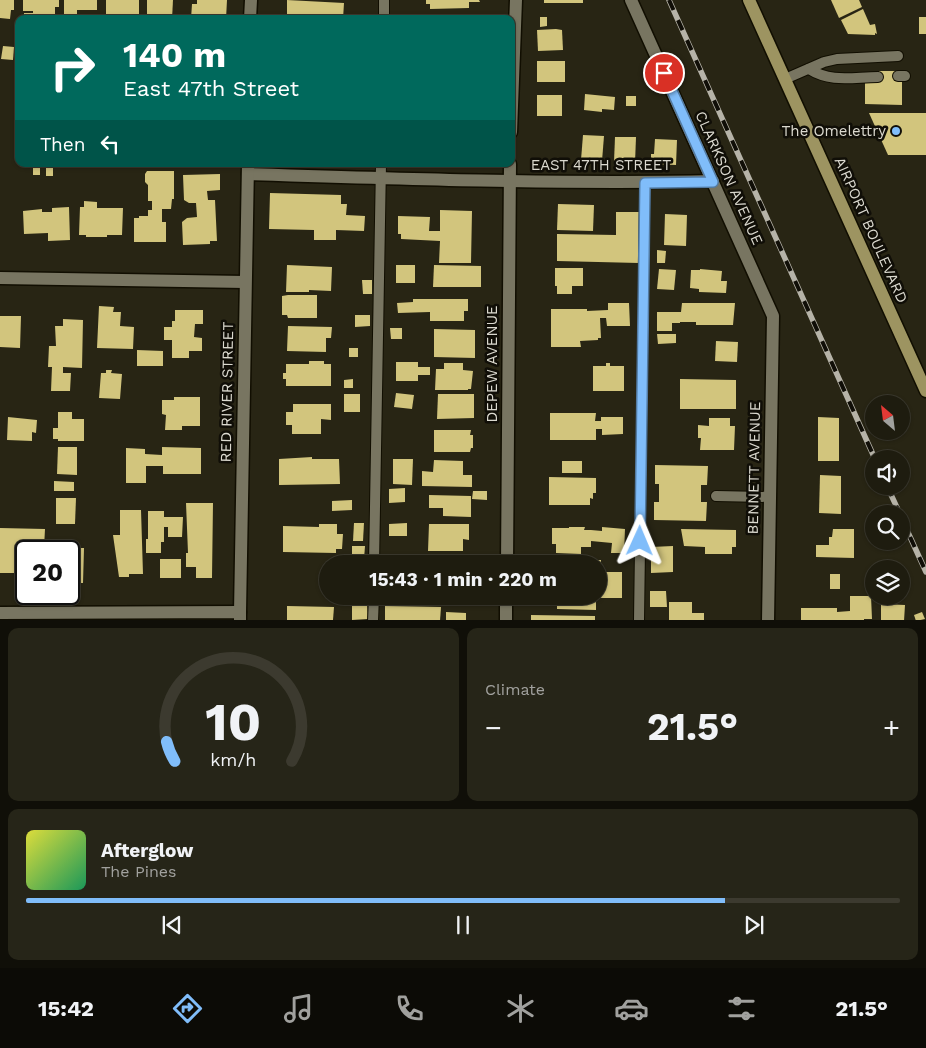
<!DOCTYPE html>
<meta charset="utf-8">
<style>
:root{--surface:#1e1c0f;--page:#262518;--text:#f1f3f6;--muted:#a1a19e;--line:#3c3a2f;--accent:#80bdfa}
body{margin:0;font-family:"Work Sans",sans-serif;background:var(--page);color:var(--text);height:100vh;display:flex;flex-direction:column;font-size:19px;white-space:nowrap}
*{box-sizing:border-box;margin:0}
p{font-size:16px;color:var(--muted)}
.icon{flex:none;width:28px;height:28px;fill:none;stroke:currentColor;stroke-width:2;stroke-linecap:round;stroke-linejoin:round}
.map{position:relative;height:620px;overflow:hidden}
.details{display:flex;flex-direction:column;gap:8px;padding:8px;background:#100f08;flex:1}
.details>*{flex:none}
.top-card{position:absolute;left:15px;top:15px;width:500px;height:152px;border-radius:10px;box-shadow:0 1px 4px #0004,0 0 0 1px var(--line);background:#00695c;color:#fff;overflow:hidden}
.needle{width:32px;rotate:332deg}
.tools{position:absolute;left:865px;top:395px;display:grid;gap:10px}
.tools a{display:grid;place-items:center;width:45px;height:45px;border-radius:50%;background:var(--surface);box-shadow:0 1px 4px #0004,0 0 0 1px var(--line);font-size:25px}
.speed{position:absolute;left:15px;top:540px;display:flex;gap:10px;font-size:25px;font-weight:700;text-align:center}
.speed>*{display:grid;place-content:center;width:65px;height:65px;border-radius:50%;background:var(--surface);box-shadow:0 1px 4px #0004,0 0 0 1px var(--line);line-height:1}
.speed .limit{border:2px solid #111;border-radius:8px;background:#fff;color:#111}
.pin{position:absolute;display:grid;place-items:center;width:42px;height:42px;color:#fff;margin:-21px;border:2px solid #fff;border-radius:50%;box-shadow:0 1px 5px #0007}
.me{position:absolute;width:55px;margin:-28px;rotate:1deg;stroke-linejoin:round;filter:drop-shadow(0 0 4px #0008)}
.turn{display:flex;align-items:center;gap:18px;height:105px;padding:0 25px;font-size:22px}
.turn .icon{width:65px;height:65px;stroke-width:2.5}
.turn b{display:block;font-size:35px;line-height:42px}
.then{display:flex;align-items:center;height:48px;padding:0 25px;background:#0003;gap:10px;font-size:19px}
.big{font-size:38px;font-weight:700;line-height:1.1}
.details .widget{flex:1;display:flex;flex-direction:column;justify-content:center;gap:8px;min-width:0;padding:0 18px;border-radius:10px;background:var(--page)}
.details .dial{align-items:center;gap:0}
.dial svg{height:130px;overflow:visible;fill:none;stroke:var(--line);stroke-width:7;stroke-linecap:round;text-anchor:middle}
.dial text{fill:var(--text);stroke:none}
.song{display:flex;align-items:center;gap:15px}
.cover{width:60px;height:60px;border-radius:8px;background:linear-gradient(135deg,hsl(60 70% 55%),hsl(150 70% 35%))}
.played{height:5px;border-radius:2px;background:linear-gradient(90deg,var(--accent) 80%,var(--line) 80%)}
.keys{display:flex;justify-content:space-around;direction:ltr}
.heat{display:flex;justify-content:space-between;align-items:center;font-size:28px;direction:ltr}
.details .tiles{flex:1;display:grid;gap:8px;grid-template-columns:1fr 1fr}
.widget:last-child{grid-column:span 2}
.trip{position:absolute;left:319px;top:555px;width:288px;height:50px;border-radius:25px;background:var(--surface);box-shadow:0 1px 4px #0004,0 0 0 1px var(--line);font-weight:700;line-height:50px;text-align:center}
.dock{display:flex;height:80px;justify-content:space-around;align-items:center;background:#0c0b06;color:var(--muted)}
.dock .icon{width:35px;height:35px}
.dock .selected{color:var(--accent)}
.dock b{font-size:22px;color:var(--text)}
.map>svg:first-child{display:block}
</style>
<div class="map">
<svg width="926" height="621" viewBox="0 0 926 621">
<rect width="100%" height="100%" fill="#282514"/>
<g fill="#d2c57d">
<path d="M0,0H14V10H11L10,19L0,18Z"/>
<path d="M23,0H59V7H55V16H59V19H24V13H33V11H23Z"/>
<path d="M64,0H97V10H77V15L64,14Z"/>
<path d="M106,0H139V14H141V19L106,17Z"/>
<path d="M147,0H173L172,19H147Z"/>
<path d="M197,0H227L226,19H191L192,4H197Z"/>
<path d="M287,0L344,3L343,19H287Z"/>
<path d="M426,0H479L480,2H469V8L430,9V4H426Z"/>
<rect x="544" y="0" width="39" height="3"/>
<path d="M831,0H859L862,7L839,18Z"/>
<path d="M863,9L870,25L875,24L877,34L875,33V35L848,34L841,20Z"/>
<path d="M540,17H547V26L540,27Z"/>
<rect x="919" y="17" width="7" height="17"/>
<path d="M556,29L562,30L563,50L538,51L537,30Z"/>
<path d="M3,46L14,47L13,60L1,59Z"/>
<rect x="537" y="61" width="28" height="21"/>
<path d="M879,71H898V82H902V105L865,104V82H879Z"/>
<path d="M585,94L615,97L614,110L602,109V112L584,110Z"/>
<rect x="537" y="95" width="25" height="21"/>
<rect x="626" y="96" width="10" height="10"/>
<path d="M869,113H926V155H888Z"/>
<path d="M583,135L604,136L602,161L581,160Z"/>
<path d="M615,137H636L635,163L614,162Z"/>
<path d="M655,139L677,140L676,165L654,164V160H651V154H654Z"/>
<rect x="33" y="165" width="7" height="10"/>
<rect x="46" y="165" width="7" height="11"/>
<path d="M147,171H174V199H172L171,209H162V222H166V242H134V218H139V216H148V210H152V201H148V185L145,182V174Z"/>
<path d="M220,174V190L207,191L208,200H215L217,241H210V244L183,245L182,222L187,218L197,217L196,203H189L184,200L183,175Z"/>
<path d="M270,193L341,195V204H347L346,215L365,216L364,231L336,230V240H314V230L269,229Z"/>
<path d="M84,201L97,202V208H123L122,235H107V237H86V235H79L80,207H84Z"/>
<path d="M558,204L594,205L593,231L557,230Z"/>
<path d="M69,207L70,240L48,241V233L24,234L23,211L42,209V212H52V208Z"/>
<path d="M440,210L472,211L471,263H439L440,241L401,239V234H398V216L430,217L429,231H440Z"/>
<path d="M616,212H640L639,263L557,261V234L616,235Z"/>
<path d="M665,214L687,215L686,246L664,245Z"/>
<path d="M657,250L666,251L665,263H657Z"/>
<path d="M287,265L332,267L331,291L309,290V292H286Z"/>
<rect x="396" y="265" width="19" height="18"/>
<path d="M434,265L481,266V287H433Z"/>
<path d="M555,268H583V286H572V294H557V286H555Z"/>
<path d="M659,269L676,270L674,290L657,289Z"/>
<path d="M700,269L722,271L721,281H727L726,293L699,292V289L690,288L691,270H700Z"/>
<path d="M362,280H372V294H363Z"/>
<path d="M288,295H317V318H288L287,315H282V296Z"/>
<path d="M413,299H468V311H464V321H430V312L398,313L397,303L413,302Z"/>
<path d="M608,303H629L630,326H607L606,318H600L601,338H598V340L580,341L581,347H551V309H587V311L608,310Z"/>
<path d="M682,303H735L733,325H696V322H680V323H672V331H657V312H681Z"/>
<path d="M99,306L114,307L113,312H121L120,326L134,327L133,349L97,348Z"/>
<path d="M175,310H203V324H195L194,337L202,338V351H189V358H172V340H164V327H172V321H175Z"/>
<path d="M355,315H370V326L355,327Z"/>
<path d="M0,316H21L20,348L0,347Z"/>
<path d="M63,319L83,320L82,368L63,367V373H71L70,391H51L52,367H48L49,346H56L55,326H63Z"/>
<path d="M288,326L332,327L331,338H326V352L287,351Z"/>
<path d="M390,328H402V339H391Z"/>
<path d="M434,329L475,330V358L434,357Z"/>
<path d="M657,334H676V343L658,344Z"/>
<path d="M716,341L738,342L737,362L715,361Z"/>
<rect x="349" y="348" width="9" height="9"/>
<path d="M137,350L163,351V366H137Z"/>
<path d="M309,361H324V364H331V386H286V379H283V373H286V364H309Z"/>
<path d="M396,362H418V367H430V375H418V381H396Z"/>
<path d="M444,363H463V370L473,371L471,389H468V390H435L436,369H444Z"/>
<path d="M606,363H610V366H624V391H593V366H606Z"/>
<path d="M106,370H112L111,373L122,374L120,399L99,398L101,373H106Z"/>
<path d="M353,379V388H344V380Z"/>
<path d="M680,379L736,380V409H680Z"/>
<path d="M396,393L414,395L412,409L394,407Z"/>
<rect x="344" y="394" width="16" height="18"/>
<path d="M438,394H474V418L437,419Z"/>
<path d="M174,397H200V426H182V430H165L166,415L162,414V400H174Z"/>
<path d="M293,404H331V420L321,419V434H292V425H286V412H293Z"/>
<path d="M58,412H72V419H84V441H58V439H53V428H58Z"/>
<path d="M550,413H596L595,421H601V417H623V434L602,435V429H596V440H550Z"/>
<path d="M8,417L37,420L36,433L32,432V441L7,440Z"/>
<path d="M818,417L839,418V461H818Z"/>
<path d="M709,418H730V426H735L734,450H700L701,438H698V425L709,426Z"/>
<path d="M434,430H471L470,435H473V448H471L470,452H434Z"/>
<path d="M58,447H77V475L57,474Z"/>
<path d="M162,447L201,448V474H163V466H146V483H126V448L145,449V454L162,455Z"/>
<path d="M312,457V459H339L340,484L279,485V459Z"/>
<path d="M393,459H413L412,485L393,484Z"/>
<path d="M434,460L463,461V475H472V487L422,486V471L433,472Z"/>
<rect x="562" y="461" width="20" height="12"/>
<path d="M655,465L708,466L707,485H701V502H707L706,521L654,520V502H659V484H655Z"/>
<path d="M820,475L841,476V514L819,513Z"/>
<path d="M549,477L596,478V493H593V499L590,498V505H549Z"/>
<path d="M54,481L74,482V491H54Z"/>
<path d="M405,488V502L389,503V489Z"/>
<path d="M473,491H487V500L472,499Z"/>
<path d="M429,495L471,496V517L443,516V508H429Z"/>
<path d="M56,498H76L75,524H56Z"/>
<path d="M352,500V510L332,511V501Z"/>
<path d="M186,503H213L212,578H196V567H186V553H188Z"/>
<path d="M120,510H141L143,574H129V577H119L113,535H120Z"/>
<path d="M148,511H164V517H183L182,537H168V527H164V542H161V553H146V539H148Z"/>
<path d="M354,523H364L363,541H353Z"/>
<path d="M407,523V536H389V524Z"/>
<path d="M319,524H337V534H343L342,549H336V553L283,552V526L319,527Z"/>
<path d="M429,524H469V540L463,539V551H428Z"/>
<path d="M569,527H585L584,530H591L602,531V527L625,529L624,553H611L612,543L591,541V547H581V554L556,553V544H552V528H569Z"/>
<path d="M0,528L45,529L44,548H47V551H26V567L17,566V573H0Z"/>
<path d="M681,529L736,530V547H732V554H705V547L684,546Z"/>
<path d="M833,529H854V558L816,557V545H829V537H832Z"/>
<path d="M352,546H365L364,559L352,558Z"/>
<path d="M673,546V572L651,573V547Z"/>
<path d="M55,548H84L83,583H69V551H55Z"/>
<rect x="160" y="559" width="21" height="19"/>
<rect x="399" y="560" width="41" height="4"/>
<path d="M566,560H601V572H622V598H598V564H566Z"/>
<rect x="830" y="574" width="10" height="15"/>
<path d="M650,591H666L667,607H650Z"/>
<path d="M547,596H596V610L557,609V603H547Z"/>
<path d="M850,596H871L872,619H864V621H801V608H837V612L850,611Z"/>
<path d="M367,601L368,619L352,620V602Z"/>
<path d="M669,602H692V613H704V621H669Z"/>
<path d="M881,604L905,605L904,621H881Z"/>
<path d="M287,606L334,607L333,620L287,621Z"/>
<path d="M385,606L441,607L440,621H385Z"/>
<path d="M446,612L466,613V621H446Z"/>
<path d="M922,612L925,619L916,621L914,615Z"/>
<path d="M531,615L595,616V621H531Z"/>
</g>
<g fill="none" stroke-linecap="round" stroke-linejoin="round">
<defs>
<g id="lane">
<path d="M384,19V0"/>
<path d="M809,69C831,83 853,77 878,77"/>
<path d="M898,76H905"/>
<path d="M785,79L824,62L837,59L898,56"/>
<path d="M716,496L770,497"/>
<path d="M374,564L381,164"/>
<path d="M373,621L374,596"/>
<path d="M639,621L645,183"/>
</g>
<g id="street">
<path d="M631,0L773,316L768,621"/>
<path d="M511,132L516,0"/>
<path d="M248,174C403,179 558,184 713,181"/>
<path d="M0,278L245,282"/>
<path d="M507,564L510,164"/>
<path d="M0,613L240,612V621"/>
<path d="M506,621V596"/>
</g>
<g id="secondary">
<path d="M250,19L251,0"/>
<path d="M240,612L248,164"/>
</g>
<path id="primary" d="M749,0L926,391"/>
</defs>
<use href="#lane" stroke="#110e01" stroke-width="12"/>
<use href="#street" stroke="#110e01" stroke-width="15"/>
<use href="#secondary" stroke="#110e01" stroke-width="15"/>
<use href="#primary" stroke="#110e01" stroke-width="15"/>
<use href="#lane" stroke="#787561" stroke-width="10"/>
<use href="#street" stroke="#787561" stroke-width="12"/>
<use href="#secondary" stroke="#787561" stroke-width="12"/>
<use href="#primary" stroke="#9d9461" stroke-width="12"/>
<defs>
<g id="rail">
<path d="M669,0L875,459"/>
<path d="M887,486L900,514"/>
<path d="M901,517L926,572"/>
</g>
</defs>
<use href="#rail" stroke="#b6b3a8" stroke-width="5.5"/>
<use href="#rail" stroke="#100e07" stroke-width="4" stroke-dasharray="11" stroke-linecap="butt"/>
</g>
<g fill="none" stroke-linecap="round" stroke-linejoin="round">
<defs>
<path id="route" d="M640,541L645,183L713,182L664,73"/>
</defs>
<use href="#route" stroke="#537ba2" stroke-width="12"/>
<use href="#route" stroke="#80bdfa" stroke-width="9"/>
</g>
<circle fill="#80bdfa" stroke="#100e07" stroke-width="2" cx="896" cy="131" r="5"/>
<g text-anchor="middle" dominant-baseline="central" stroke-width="5" stroke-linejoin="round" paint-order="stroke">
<g font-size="15" fill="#dbd9cf" stroke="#100e07" text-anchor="end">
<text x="886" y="131">The Omelettry</text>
</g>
<g font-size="15" fill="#dbd9cf" stroke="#100e07">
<text x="601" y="165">EAST 47TH STREET</text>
<text transform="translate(729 178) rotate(66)">CLARKSON AVENUE</text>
<text transform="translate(871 230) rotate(66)">AIRPORT BOULEVARD</text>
<text transform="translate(492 364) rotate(-90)">DEPEW AVENUE</text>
<text transform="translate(227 392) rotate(-89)">RED RIVER STREET</text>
<text transform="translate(754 468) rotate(-89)">BENNETT AVENUE</text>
</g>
</g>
</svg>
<div class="tools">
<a><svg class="needle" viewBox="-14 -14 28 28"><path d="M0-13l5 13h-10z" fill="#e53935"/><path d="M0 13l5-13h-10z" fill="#a1a19e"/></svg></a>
<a><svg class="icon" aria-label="sound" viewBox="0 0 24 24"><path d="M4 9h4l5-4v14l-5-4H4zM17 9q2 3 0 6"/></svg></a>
<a><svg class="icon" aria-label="search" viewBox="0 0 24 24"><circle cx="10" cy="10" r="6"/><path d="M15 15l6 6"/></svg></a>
<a><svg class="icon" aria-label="layers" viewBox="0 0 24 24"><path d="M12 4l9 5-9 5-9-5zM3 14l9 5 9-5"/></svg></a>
</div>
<div class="speed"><div class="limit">20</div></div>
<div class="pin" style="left:664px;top:73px;background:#d93025"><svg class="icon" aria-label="arrive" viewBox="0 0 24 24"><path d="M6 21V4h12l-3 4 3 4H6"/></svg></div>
<svg class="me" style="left:640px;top:541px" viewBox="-20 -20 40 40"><path d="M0-17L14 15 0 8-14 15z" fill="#80bdfa" stroke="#fff" stroke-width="4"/></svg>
<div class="trip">15:43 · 1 min · 220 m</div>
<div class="top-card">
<div class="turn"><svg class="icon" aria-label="right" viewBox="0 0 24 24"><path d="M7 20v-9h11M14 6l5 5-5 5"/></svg><div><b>140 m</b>East 47th Street</div></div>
<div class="then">Then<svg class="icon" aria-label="left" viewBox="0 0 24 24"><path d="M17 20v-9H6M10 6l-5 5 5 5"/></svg></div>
</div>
</div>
<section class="details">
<div class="tiles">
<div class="widget dial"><svg viewBox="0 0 100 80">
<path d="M14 69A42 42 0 1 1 86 69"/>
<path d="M14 69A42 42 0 0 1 9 57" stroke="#80bdfa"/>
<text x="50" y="56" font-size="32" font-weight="700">10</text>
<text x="50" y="72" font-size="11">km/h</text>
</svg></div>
<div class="widget"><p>Climate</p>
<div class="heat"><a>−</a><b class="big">21.5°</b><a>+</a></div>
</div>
<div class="widget">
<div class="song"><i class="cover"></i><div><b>Afterglow</b><p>The Pines</p></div></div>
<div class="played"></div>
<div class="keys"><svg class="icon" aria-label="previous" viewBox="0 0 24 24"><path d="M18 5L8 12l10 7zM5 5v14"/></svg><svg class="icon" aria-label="pause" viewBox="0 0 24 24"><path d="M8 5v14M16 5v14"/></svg><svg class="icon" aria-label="next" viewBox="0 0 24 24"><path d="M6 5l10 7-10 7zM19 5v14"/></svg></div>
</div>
</div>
</section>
<nav class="dock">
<b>15:42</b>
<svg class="icon selected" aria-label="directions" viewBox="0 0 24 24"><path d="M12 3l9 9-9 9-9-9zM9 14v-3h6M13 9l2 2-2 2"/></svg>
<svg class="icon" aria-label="music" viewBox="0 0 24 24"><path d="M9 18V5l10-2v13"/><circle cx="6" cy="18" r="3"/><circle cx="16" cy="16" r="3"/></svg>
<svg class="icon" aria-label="phone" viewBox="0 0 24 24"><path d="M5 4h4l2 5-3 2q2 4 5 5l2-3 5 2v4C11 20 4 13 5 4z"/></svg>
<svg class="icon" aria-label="climate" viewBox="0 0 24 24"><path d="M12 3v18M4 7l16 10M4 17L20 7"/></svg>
<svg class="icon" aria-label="car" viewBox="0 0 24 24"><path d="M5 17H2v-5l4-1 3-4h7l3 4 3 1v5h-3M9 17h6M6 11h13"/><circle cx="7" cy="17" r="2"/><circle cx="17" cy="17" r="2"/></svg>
<svg class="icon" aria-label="filters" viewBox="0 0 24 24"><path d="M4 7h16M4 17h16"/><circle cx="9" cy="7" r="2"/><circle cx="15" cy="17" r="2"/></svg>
<b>21.5°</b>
</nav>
